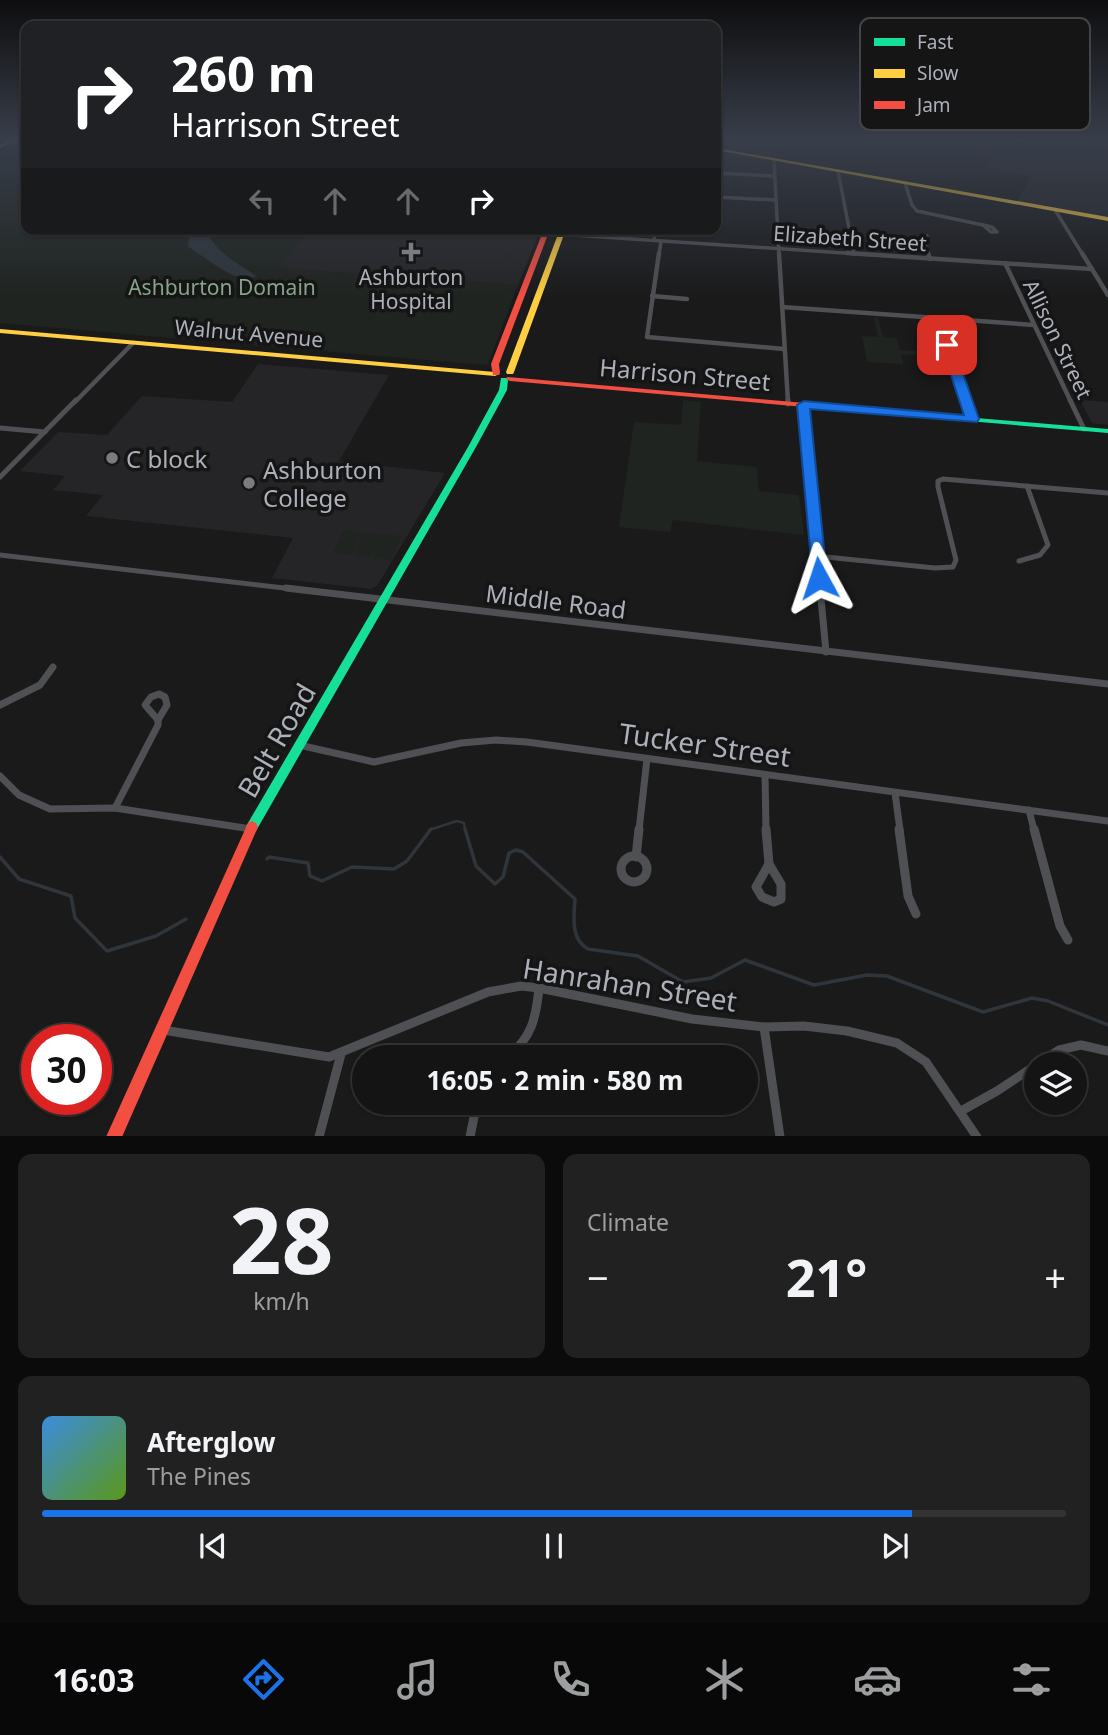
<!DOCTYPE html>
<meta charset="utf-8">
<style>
:root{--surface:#141414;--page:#212122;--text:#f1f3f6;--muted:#9d9ea0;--line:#333334;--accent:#1a73e8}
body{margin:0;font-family:"Noto Sans",sans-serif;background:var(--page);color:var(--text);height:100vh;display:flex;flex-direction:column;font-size:26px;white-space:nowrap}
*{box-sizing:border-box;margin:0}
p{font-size:23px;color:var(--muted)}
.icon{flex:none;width:38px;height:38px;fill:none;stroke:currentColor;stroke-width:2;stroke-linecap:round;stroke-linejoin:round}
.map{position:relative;height:1136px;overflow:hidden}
.side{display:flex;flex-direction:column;gap:18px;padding:18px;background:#0b0b0b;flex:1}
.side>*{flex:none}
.banner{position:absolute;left:21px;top:21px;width:700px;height:214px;border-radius:14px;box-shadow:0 2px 5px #0004,0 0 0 2px var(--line);background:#202124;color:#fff;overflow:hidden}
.controls{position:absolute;left:1024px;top:1052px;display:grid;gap:14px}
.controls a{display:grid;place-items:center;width:63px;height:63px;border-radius:50%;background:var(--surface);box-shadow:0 2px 5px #0004,0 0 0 2px var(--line);font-size:35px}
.speed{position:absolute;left:21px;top:1024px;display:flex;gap:14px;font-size:35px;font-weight:700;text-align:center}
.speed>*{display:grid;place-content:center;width:91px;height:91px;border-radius:50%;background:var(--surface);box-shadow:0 2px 5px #0004,0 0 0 2px var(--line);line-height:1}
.speed .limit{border:10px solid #d22;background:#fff;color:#111}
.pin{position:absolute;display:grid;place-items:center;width:60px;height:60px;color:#fff;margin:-30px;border-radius:14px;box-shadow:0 4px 10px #0006}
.me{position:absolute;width:77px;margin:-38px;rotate:355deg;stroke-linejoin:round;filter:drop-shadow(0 0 5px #0008)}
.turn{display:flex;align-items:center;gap:24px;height:147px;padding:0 35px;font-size:32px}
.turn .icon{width:91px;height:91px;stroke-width:2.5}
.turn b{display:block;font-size:49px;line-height:60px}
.lanes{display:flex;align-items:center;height:66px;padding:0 35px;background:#0003;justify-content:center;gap:35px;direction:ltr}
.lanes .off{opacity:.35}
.big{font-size:52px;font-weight:700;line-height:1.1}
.side .card{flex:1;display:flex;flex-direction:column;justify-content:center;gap:10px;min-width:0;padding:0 24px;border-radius:14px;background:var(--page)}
.side .dial{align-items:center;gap:0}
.dial b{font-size:91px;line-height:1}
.song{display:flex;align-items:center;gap:21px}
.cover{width:84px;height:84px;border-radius:10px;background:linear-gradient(135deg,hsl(210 70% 55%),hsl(90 70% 35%))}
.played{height:7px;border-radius:4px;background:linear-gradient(90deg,var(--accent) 85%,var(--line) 85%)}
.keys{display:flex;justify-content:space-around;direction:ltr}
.heat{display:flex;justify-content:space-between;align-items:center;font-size:38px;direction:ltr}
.side .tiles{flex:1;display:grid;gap:18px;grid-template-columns:1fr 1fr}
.card:last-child{grid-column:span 2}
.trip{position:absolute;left:352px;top:1045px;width:406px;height:70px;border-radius:35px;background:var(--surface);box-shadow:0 2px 5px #0004,0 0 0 2px var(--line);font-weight:700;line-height:70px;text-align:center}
.tabs{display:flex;height:112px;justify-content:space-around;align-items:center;background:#080808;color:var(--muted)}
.tabs .icon{width:49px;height:49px}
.tabs .selected{color:var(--accent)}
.tabs b{font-size:32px;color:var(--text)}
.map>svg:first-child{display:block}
</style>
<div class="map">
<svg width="1108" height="1137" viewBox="0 0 1108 1137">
<rect width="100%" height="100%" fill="#1a1a1b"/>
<g fill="#252527">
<path d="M998,139H1108V217L1018,201L1030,176L987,168Z"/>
<path d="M311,229H436L538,236L518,285L276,268Z"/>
<path d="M258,364L389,375L339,461L445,473L377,586L371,589L272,578L293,538L86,516L103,495L53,490L65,476L20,471L58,432L107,435L142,396L232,402Z"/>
<path d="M1080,400L1108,402V425L1092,423Z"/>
</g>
<g fill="#1f2420">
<path d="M17,141H26V229H311L277,268L518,285L488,364L484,365L0,323V150Z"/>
<path d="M874,317H878L883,337L896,338L900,350L941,353L942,357L901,354L903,364L867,362L862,336L878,337Z"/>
<path d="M683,400L701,402L697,461L757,467L759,491L799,495L804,535L673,520L670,532L619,527L634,422L681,425Z"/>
<path d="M344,530L362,532L351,555L333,553Z"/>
<path d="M364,532L382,534L371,557L353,555Z"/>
<path d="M383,534L401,536L391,560L373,558Z"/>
</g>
<path fill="#2f353b" d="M199,229H211L209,236C221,256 238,263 256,276C238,286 210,260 194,251L188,246L189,235Z"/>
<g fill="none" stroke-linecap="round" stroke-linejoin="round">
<path stroke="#2f353b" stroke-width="2.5" d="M429,830L457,821L464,823L465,830"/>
<g stroke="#2f353b" stroke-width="3.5">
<path d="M465,829L476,866L495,884L503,877L509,853L516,850L523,852L575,899C574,916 570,939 588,949L638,956L683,982L711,978L745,960L814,985L867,975L887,976L983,1012L1032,998L1048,1001L1108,1025"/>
<path d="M0,857L19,879L71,896L75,918L107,951L156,936L186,919"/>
<path d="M267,859L269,857L308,863L310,876L322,881L352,867L394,869L407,861L431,829"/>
</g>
<g stroke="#4f5053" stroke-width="3.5">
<path d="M15,139H26"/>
<path d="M774,159L779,255"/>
<path d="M838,171L854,254"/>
<path d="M716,173L773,176"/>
<path d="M905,183L912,205L917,211L983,225"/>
<path d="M716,197L775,200"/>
<path d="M1055,210L1083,255"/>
<path d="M983,225L992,227L997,232H991Z"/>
<path d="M481,229L874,255"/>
<path d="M927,236L923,238L929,255"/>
<path d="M654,240L656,229"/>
<path d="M659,255L661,241"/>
</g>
<g stroke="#4f5053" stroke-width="4.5">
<path d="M659,253L647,337L784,349"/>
<path d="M779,253L788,402"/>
<path d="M847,253L1092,269"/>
<path d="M928,253L930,259"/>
<path d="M1082,253L1108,295"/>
<path d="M1005,263L1071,402"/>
<path d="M652,296L687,299"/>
<path d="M782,307L1034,325"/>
<path d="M938,318L966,402"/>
<path d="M75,402L133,343"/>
</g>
<g stroke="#4f5053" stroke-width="5">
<path d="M788,400V404"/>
<path d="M966,400L972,419"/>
<path d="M1070,400L1084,429"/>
<path d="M804,405L820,590"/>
<path d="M0,428L45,432"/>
<path d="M0,477L76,400"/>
<path d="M0,555L301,590"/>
<path d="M816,556L935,568L953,567L956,560L938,487V481L943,479L1108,493"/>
<path d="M1019,561L1040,555L1048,545L1027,486"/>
</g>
<g stroke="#4f5053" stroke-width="7">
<path d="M286,588L1108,684"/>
<path d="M820,588L826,652"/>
<path d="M159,694L165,697L167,705L158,720L145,705L151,697Z"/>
<path d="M0,705L40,685L53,667"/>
<path d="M299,745L374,762L461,743L496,740L527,742L1108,821"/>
<path d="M765,775L766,830"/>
<path d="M0,776L19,795L50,809L115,808L251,829"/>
<path d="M895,793L900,830"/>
<path d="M115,808L158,725V720"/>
<path d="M1029,810L1034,830"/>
<path d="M639,830L647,759"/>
</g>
<g stroke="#4f5053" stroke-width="9">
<path d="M248,829H251"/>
<path d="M766,829L769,864"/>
<path d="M899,829L908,896L916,914"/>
<path d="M1034,829L1060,926L1068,940"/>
<circle cx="634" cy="869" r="13"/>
<path d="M636,857L639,829"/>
<path d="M769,864L781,884V899L774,902L762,897L756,887Z"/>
<path d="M764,1027L780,1137"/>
<path d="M163,1030L329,1057L488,992L521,986L539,988L692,1019L764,1027L804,1026L847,1031L897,1043L926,1062L977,1137"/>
<path d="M507,1057C532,1038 536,1018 539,988"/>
<path d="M961,1111L997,1091L1059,1050L1081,1045L1108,1051"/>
<path d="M319,1137L341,1054"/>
<path d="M470,1137L477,1102"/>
</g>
<g fill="#16e098" fill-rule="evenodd">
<path d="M501,378H507L508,380L507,390L476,447L256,831L252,833L248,831L246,827L248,823L468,447L499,390Z"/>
<path d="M882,410L1108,429V433L885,414H882Z"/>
</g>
<g fill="#ffcf43" fill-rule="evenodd">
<path d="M12,139H17L0,148V145Z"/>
<path d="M716,148L1108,217V221L716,150Z"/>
<path d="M560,229H566L514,372L513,374H507L506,372Z"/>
<path d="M0,329L495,372L499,374L495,376L0,333Z"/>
</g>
<g fill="#f24e42" fill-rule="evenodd">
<path d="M544,229H550L499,364L500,373L499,375H493L491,364Z"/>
<path d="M507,377L885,410L889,412L885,414L510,381L506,379Z"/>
<path d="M252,821L256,823L258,827L122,1137H106L248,823Z"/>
</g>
</g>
<linearGradient id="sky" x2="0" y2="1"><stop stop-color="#0e0e0f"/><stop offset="0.47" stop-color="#383e4a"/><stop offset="1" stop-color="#383e4a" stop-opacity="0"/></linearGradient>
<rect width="1108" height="298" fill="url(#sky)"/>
<path fill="#1a73e8" stroke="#114b97" stroke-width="2" d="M947,341L953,345L979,419L977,422L810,409L827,578L819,584L813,582L797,405L804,401L964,415L941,345Z"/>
<g fill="#7a7c82" stroke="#151516" stroke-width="2.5">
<path d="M407.5 241.5h7v7h7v7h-7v7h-7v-7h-7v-7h7z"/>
<circle cx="112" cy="458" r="7"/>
<circle cx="249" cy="483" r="7"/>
</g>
<g text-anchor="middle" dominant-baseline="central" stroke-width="7" stroke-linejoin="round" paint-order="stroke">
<g font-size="21" fill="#adb0ba" stroke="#151516">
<text transform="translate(850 238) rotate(4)">Elizabeth Street</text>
<text transform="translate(249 333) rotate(5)">Walnut Avenue</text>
<text transform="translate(1058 339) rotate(64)">Allison Street</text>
</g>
<g font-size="21" fill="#adb0ba" stroke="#151516">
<text x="411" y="277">Ashburton<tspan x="411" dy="24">Hospital</tspan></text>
</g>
<g font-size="21" fill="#87a38a" stroke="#151516">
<text x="222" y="287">Ashburton Domain</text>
</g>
<g font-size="24" fill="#adb0ba" stroke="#151516">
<text transform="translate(685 374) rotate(5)">Harrison Street</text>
<text transform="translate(556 601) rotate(7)">Middle Road</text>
</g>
<g font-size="24" fill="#adb0ba" stroke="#151516" text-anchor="start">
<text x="126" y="458">C block</text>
<text x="263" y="469">Ashburton<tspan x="263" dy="28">College</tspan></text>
</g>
<g font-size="28" fill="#adb0ba" stroke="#151516">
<text transform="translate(276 740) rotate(-60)">Belt Road</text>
<text transform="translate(705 744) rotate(8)">Tucker Street</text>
<text transform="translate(630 984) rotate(9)">Hanrahan Street</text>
</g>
</g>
<rect x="860" y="18" width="230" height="112" rx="10" fill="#151516" stroke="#434447" stroke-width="2"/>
<rect x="874" y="38" width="31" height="8" fill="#16e098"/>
<rect x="874" y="69" width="31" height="9" fill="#ffcf43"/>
<rect x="874" y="101" width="31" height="8" fill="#f24e42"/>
<g font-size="19" fill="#adb0ba">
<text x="917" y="49">Fast</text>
<text x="917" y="80">Slow</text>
<text x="917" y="112">Jam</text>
</g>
</svg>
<div class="controls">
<a><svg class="icon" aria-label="layers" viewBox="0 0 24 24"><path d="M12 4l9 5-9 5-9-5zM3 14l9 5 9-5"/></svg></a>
</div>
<div class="speed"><div class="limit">30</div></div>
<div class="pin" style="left:947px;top:345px;background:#d93025"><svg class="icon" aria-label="arrive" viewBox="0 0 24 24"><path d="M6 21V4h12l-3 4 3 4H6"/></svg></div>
<svg class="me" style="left:819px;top:578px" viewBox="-20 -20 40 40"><path d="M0-17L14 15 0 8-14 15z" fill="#1a73e8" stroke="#fff" stroke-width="4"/></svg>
<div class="trip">16:05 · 2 min · 580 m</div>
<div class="banner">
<div class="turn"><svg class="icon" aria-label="right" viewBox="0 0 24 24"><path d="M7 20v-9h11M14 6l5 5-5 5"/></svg><div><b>260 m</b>Harrison Street</div></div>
<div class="lanes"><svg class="icon off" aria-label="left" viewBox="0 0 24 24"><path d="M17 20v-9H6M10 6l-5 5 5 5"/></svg><svg class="icon off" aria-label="ahead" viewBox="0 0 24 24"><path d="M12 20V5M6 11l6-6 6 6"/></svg><svg class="icon off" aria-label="ahead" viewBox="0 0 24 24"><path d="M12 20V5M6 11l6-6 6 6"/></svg><svg class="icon" aria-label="right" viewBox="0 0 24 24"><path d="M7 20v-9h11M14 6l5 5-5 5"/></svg></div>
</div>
</div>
<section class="side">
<div class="tiles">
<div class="card dial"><b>28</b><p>km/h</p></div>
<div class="card"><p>Climate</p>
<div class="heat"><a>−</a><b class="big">21°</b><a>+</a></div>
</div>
<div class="card">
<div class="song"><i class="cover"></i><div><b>Afterglow</b><p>The Pines</p></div></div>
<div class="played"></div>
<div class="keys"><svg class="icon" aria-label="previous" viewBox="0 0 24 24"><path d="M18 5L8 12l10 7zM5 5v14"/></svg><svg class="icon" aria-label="pause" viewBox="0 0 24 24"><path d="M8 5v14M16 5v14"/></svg><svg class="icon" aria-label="next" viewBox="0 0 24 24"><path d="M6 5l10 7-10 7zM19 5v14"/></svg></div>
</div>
</div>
</section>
<nav class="tabs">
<b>16:03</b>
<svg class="icon selected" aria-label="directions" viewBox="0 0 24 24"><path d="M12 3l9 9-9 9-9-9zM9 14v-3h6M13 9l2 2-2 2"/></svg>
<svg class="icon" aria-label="music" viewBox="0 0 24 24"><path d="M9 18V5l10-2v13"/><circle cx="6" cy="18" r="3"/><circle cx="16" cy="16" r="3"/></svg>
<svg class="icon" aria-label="phone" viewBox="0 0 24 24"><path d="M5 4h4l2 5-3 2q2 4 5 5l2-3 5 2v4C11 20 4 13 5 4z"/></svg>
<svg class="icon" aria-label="climate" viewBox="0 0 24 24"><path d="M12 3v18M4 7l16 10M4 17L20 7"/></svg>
<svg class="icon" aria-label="car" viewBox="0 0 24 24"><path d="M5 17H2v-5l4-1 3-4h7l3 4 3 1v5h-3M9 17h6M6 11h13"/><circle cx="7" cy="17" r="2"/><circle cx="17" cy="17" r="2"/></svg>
<svg class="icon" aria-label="filters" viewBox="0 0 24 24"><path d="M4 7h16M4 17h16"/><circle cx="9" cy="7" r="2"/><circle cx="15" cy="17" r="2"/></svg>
</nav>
